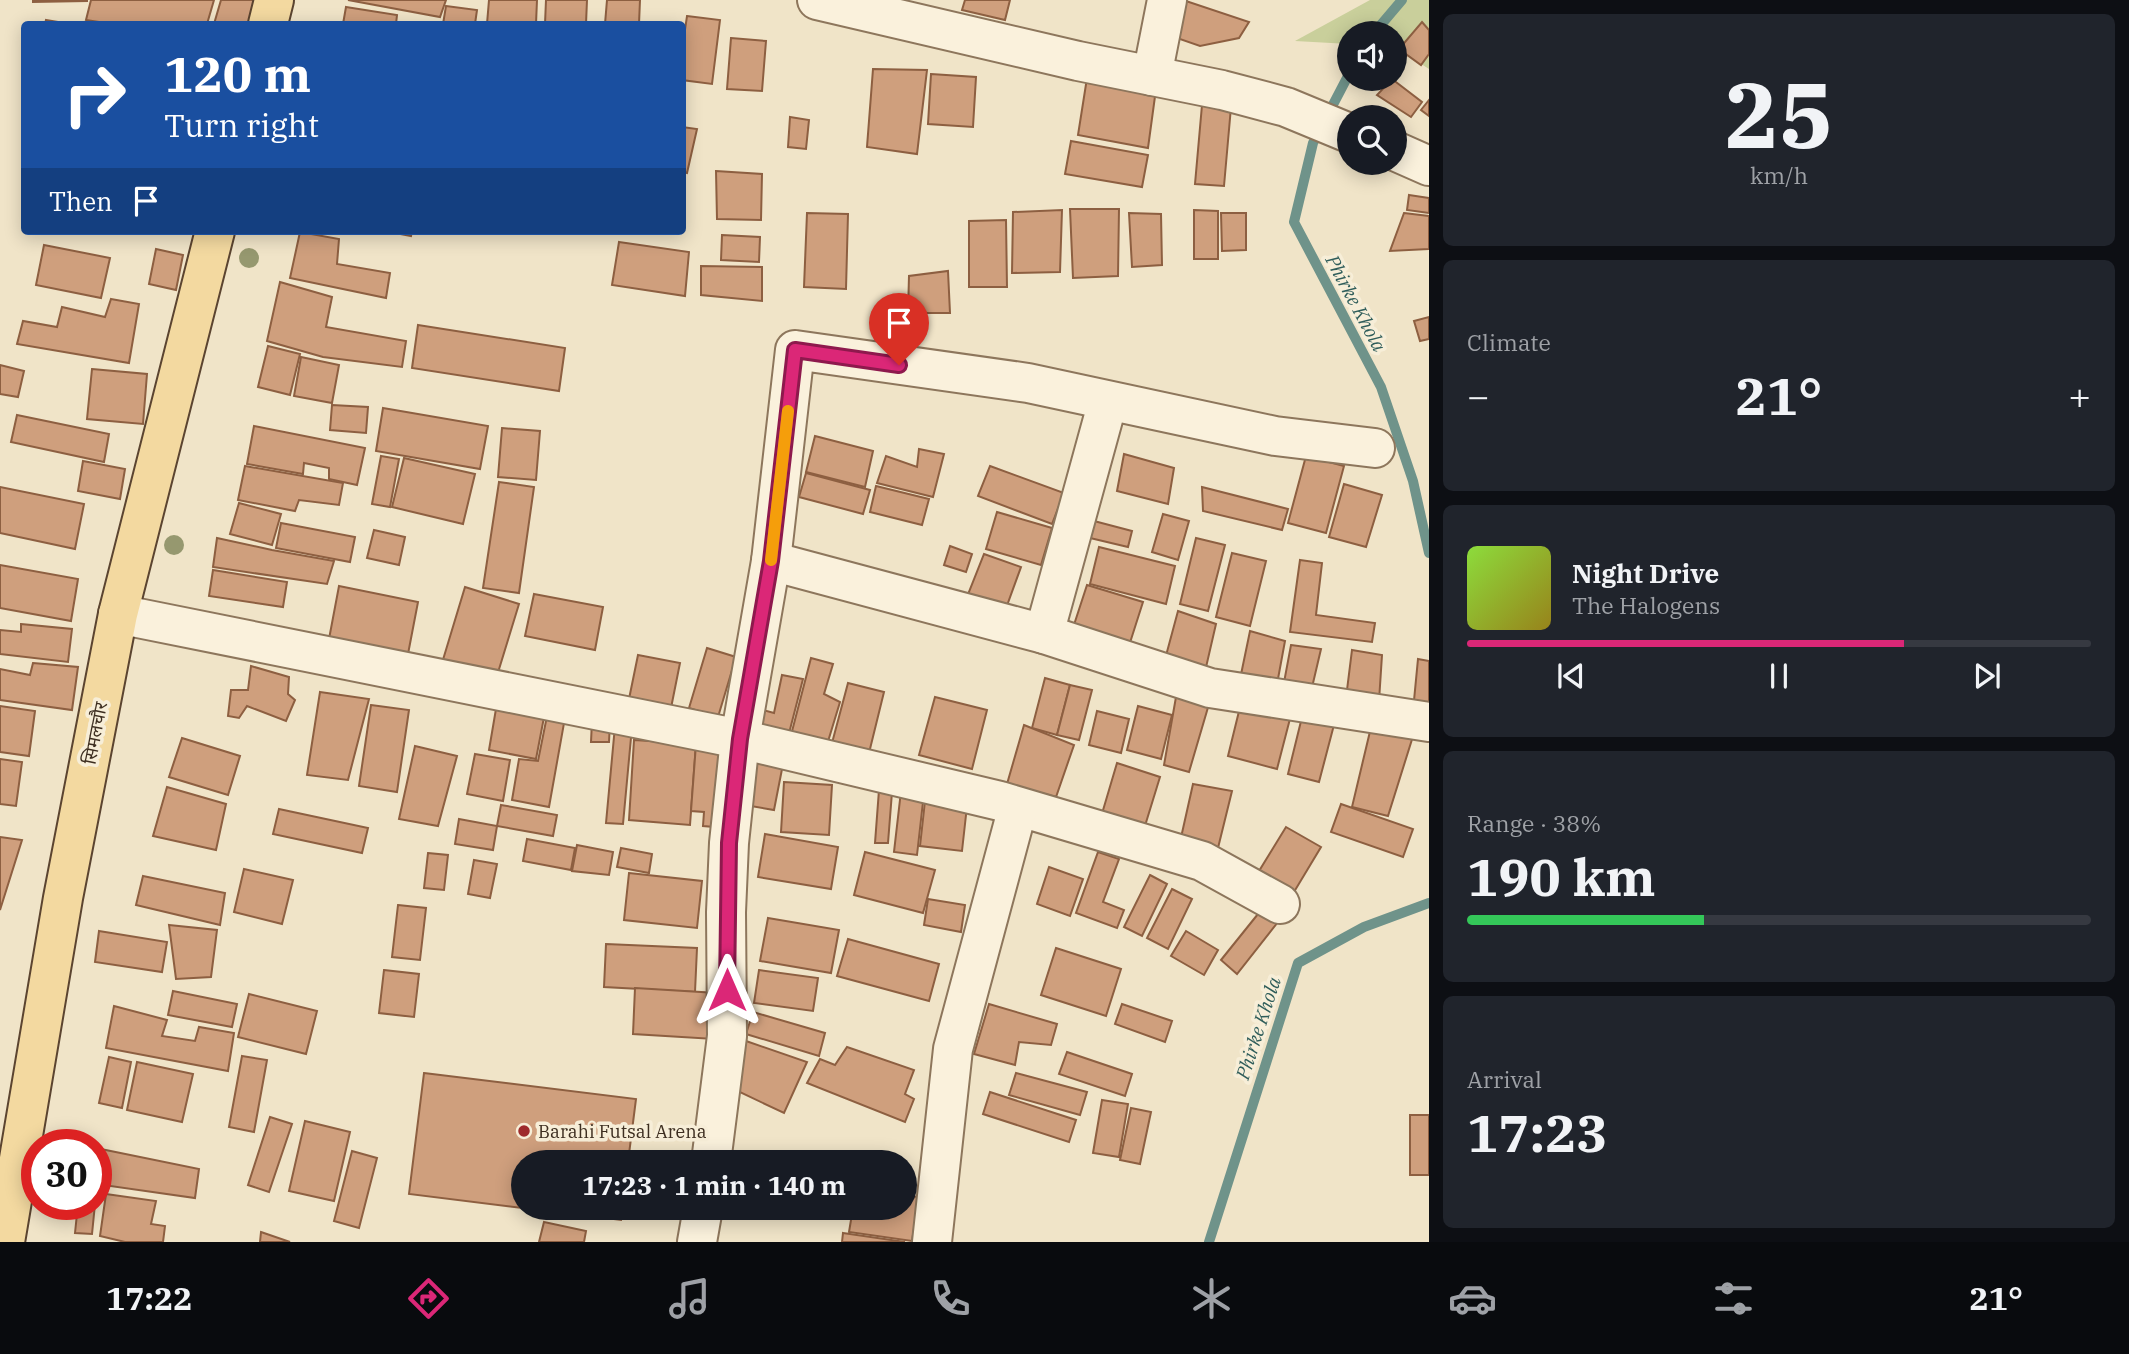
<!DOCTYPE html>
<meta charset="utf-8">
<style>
:root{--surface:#171b24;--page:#20242c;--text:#f1f3f6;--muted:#9ea1a6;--line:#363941;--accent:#db2777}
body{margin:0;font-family:"IBM Plex Serif","Noto Sans Devanagari",serif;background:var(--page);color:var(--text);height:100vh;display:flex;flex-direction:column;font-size:26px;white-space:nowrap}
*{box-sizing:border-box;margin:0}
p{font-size:23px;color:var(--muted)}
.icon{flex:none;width:38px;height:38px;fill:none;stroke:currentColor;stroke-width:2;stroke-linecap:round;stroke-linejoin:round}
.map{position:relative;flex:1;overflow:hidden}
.sheet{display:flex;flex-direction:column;gap:14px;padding:14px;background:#0d0f14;width:700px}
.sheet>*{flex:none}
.banner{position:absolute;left:21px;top:21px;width:665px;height:214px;border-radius:7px;box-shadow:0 4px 18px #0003;background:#1a4fa0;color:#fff;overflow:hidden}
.buttons{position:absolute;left:1337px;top:21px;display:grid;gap:14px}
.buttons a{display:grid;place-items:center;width:70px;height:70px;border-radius:50%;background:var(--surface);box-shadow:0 4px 18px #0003;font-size:35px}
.speed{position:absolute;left:21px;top:1129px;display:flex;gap:14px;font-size:35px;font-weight:700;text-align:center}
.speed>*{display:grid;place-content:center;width:91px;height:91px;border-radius:50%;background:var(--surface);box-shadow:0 4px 18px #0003;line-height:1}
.speed .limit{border:10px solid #d22;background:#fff;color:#111}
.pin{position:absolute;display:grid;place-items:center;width:60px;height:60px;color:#fff;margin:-72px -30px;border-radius:50% 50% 50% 0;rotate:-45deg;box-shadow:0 0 7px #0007}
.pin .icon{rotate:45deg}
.me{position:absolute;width:77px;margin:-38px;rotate:0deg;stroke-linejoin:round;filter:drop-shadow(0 0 5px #0008)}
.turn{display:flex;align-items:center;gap:24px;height:147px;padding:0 28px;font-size:32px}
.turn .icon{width:91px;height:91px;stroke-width:2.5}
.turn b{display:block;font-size:49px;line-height:60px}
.then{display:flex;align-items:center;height:66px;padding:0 28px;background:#0003;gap:14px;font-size:26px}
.big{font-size:52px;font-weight:700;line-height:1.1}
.sheet .widget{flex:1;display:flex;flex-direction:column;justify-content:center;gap:10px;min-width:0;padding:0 24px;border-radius:10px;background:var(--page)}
.sheet .dial{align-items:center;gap:0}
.dial b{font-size:91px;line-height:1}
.song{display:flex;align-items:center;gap:21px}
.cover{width:84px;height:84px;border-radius:10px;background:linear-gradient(135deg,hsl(90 70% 55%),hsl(50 70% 35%))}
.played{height:7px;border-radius:4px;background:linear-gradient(90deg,var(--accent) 70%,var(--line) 70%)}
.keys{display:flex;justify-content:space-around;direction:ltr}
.heat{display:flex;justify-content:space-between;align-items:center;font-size:38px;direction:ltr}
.charge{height:10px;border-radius:5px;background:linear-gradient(90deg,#34c759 38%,var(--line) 0)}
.trip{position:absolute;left:511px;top:1150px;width:406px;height:70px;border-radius:35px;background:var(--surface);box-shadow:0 4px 18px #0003;font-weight:700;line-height:70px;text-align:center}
.tab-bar{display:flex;height:112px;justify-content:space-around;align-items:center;background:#090b0e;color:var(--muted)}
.tab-bar .icon{width:49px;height:49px}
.tab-bar .active{color:var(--accent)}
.tab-bar b{font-size:32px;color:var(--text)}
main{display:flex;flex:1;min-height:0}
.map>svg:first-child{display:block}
</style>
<main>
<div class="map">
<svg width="1429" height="1242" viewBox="0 0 1429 1242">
<rect width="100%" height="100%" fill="#f0e4c8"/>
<path fill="#c9cf9b" d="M1370,0H1429V69L1395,47V33H1349V44L1295,41Z"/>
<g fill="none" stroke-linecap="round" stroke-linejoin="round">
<g stroke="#6f938a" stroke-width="10">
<path d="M1374,33L1402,0"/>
<path d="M1349,74L1313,143L1294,222L1381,387L1413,481L1429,553"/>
<path d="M1209,1242L1298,963L1364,927L1429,903"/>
</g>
</g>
<g fill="#cf9f7d" stroke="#8d5f41" stroke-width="2">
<path d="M33,0H87V1L33,2Z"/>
<path d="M91,0H214L207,24H112L86,20Z"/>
<path d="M221,0H257L250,24H214Z"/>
<path d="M348,0H446L440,17Z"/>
<path d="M489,0H537L536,24H487Z"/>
<path d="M546,0H587L586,24H545Z"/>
<path d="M607,0H640L639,24H605Z"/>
<path d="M965,0H1010L1005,20L962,10Z"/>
<path d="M1183,0L1249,22L1239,38L1200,46L1171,36Z"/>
<path d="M446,6L477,10L475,24H443Z"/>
<path d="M346,7L397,15L396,24H343Z"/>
<path d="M687,16L720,20L712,84L682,80V50Z"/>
<path d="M46,20L70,24H45Z"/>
<path d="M1422,22L1429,30V54L1421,65L1399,49Z"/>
<path d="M731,38L766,41L762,91L727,89Z"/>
<path d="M873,69L927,70L917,154L867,147Z"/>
<path d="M931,74L976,77L973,127L928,124Z"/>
<path d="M1087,78L1156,89L1148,148L1078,135Z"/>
<path d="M1392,79L1422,102L1411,117L1377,95Z"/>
<path d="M1429,100V116L1421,110Z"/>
<path d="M1202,105L1231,107L1224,186L1195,184Z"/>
<path d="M790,117L809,120L806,149L788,147Z"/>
<path d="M682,127L697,129L687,173L682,172Z"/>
<path d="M1071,141L1148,155L1142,187L1065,174Z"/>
<path d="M716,171L762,174L761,220L717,219Z"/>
<path d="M1409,195L1429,198V213L1407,210Z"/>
<path d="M1070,209H1119L1118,276L1073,278Z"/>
<path d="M1062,210L1060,272L1012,273L1013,212Z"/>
<path d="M1194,210L1218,211V259H1194Z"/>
<path d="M807,213L848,214L846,289L804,287Z"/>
<path d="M1129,213L1161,214L1162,265L1132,267Z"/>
<path d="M1221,213H1246V250L1222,251Z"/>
<path d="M1404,213L1429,216V249L1390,251Z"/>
<path d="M1006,220L1007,287H969V221Z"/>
<path d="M385,231H412L411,236Z"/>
<path d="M300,232L339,239L337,264L390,273L386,298L290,278Z"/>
<path d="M722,235L760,237L759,262L721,260Z"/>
<path d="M619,242L689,252L685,296L612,285Z"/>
<path d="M44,245L110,258L101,298L36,285Z"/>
<path d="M156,249L183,255L176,290L149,284Z"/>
<path d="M701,266L762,267V301L701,295Z"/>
<path d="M948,271L950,313H908L909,276Z"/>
<path d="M280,282L332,297L326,327L406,341L402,367L323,357L267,341Z"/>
<path d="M111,299L139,304L129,363L17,344L23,321L57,327L62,307L105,317Z"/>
<path d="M1429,317V339L1420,341L1414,321Z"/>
<path d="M418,325L565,348L559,391L412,368Z"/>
<path d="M268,346L300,354L290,395L258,387Z"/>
<path d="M301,357L339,365L332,403L294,396Z"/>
<path d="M0,365L24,371L18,397L0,394Z"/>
<path d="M92,369L147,374L143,424L87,419Z"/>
<path d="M332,405L368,407L366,433L330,430Z"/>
<path d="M383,408L488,426L480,469L376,451Z"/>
<path d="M17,415L109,434L104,462L11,442Z"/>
<path d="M254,426L365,448L357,485L329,479V468L304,463L303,474L247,464Z"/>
<path d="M502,428L540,431L536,480L498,477Z"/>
<path d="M815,436L873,451L865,487L806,472Z"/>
<path d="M919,449L944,454L933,497L877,483L886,456L917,467Z"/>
<path d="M1124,454L1174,468L1168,504L1117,491Z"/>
<path d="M381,456L399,459L390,507L372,504Z"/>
<path d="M1306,456L1344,466L1326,533L1288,523Z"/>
<path d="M404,458L475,474L463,524L392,507Z"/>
<path d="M83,461L125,469L120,499L78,491Z"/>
<path d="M245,466L343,483L339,505L299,500L295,511L238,500Z"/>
<path d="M990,466L1064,493L1052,524L978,496Z"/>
<path d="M806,473L870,490L863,514L799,497Z"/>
<path d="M499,482L534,487L519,593L483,588Z"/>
<path d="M1344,484L1382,495L1366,547L1329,537Z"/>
<path d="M876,486L929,499L922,525L870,512Z"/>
<path d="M0,487L84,504L75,549L0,533Z"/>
<path d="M1202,487L1288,509L1282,530L1203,511Z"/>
<path d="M239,503L281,514L272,545L230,534Z"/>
<path d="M997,512L1052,528L1041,565L986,549Z"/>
<path d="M1163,514L1189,521L1178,560L1152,552Z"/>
<path d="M1094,521L1132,531L1128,547L1090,538Z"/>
<path d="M281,523L355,537L350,562L276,548Z"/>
<path d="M374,530L405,537L399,565L367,558Z"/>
<path d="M217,538L272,550L334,561L327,584L213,567Z"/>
<path d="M1196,538L1225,545L1208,611L1180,604Z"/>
<path d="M950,546L972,554L966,572L944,565Z"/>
<path d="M1099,547L1175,566L1166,604L1090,584Z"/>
<path d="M1232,553L1266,561L1250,626L1216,617Z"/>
<path d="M984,554L1021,567L1005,611L967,597Z"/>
<path d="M1300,560L1322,563L1316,615L1375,623L1372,642L1290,632Z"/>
<path d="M0,565L78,579L71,621L0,608Z"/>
<path d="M213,570L287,582L283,607L209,596Z"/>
<path d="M1087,585L1143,602L1127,652L1071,634Z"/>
<path d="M339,586L418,602L408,654L329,639Z"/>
<path d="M465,587L519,604L496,679L442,663Z"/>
<path d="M534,594L603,607L595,650L525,636Z"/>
<path d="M1178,611L1216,624L1204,676L1164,663Z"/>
<path d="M21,624L72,629L68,662L0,654V630L21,632Z"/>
<path d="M1250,631L1285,641L1275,695L1238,689Z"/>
<path d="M1291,645L1321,649L1310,696L1282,693Z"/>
<path d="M707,648L736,657L718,717L689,708Z"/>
<path d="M1352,650L1382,655L1379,701L1346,698Z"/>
<path d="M638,655L680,663L671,708L629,699Z"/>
<path d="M811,658L833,664L824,694L840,702L826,748L790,739Z"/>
<path d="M1418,659L1429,661V714L1413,711Z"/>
<path d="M33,663L78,667L72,710L0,700V669L30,675Z"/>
<path d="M251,666L289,677L288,694L295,700L286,721L247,706L239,718L228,716L231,690H248Z"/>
<path d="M782,675L803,679L786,745L746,735L756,708L774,713Z"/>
<path d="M1045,678L1070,685L1057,735L1032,728Z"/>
<path d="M848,683L884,692L869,753L832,743Z"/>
<path d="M1070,685L1092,690L1079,740L1057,735Z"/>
<path d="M320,692L369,699L348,780L307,775Z"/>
<path d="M935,697L987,710L972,769L919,755Z"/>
<path d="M1176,697L1209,704L1189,772L1164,765Z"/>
<path d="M1242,699L1292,711L1277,769L1228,756Z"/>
<path d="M497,703L545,712L536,759L489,750Z"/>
<path d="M371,705L409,710L397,792L359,786Z"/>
<path d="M0,706L35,711L29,756L0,752Z"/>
<path d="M1138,706L1172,715L1161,759L1127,750Z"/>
<path d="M548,711L566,712L549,807L512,800L519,759L538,761Z"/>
<path d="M1097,711L1129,719L1121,753L1089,745Z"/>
<path d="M1303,713L1335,721L1319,782L1288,774Z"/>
<path d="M592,721L610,722L609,742H591Z"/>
<path d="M1372,723L1414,733L1388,816L1352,807Z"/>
<path d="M1024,725L1074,745L1056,797L1007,784Z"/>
<path d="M615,726L632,727L623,824L606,823Z"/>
<path d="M182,738L240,756L228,795L169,777Z"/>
<path d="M634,740L696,744L690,825L629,820Z"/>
<path d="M696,744L734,747L726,828L703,826L704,812L691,811Z"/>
<path d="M415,746L457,756L438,826L399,819Z"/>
<path d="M475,754L510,760L503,801L467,794Z"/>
<path d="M748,757L783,764L774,810L739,804Z"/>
<path d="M0,759L22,762L16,806L0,804Z"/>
<path d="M1117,763L1160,777L1144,829L1101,817Z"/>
<path d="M784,782L832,785L829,835L781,832Z"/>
<path d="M1193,784L1232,791L1217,852L1180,842Z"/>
<path d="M167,787L226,804L216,850L153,836Z"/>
<path d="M879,790L892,792L888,843H875Z"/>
<path d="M901,791L924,793L917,855L894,852Z"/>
<path d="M925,801L967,806L962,851L920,846Z"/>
<path d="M1341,804L1413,829L1403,857L1331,832Z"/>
<path d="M501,805L557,815L553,836L497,826Z"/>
<path d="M279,809L368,828L362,853L273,834Z"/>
<path d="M459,819L497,826L493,850L455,844Z"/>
<path d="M1286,827L1321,847L1291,897L1256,876Z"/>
<path d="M765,834L838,847L831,889L758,877Z"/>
<path d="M0,837L22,840L0,910Z"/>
<path d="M527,839L575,848L571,870L523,861Z"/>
<path d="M577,845L613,852L609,875L572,871Z"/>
<path d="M621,848L652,854L649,873L617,867Z"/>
<path d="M865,852L935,870L923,913L854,895Z"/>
<path d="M1098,852L1119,859L1103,902L1124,910L1117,928L1076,913Z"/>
<path d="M428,853L448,855L444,890L424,888Z"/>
<path d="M474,860L497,864L490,898L468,894Z"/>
<path d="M1049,867L1083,879L1070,916L1037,904Z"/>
<path d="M244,869L293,880L282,924L234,912Z"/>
<path d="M629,873L702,881L697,928L624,920Z"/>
<path d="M1150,875L1167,884L1142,936L1124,927Z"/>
<path d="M143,876L225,893L220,925L136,905Z"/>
<path d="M1172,889L1192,899L1168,949L1147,938Z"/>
<path d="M928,899L965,905L961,932L924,925Z"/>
<path d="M398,905L426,908L420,960L392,957Z"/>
<path d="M1262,909L1278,922L1237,974L1221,960Z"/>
<path d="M768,918L839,930L831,973L760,961Z"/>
<path d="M169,925L217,930L211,977L176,979Z"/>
<path d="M99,931L167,942L162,972L95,962Z"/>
<path d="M1186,931L1218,950L1204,975L1171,956Z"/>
<path d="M848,939L939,964L929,1001L837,976Z"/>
<path d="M606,944L697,948L695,992L604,987Z"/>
<path d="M1056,948L1121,969L1106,1016L1041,995Z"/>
<path d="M384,970L419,974L414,1017L379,1013Z"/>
<path d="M759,970L818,978L813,1011L754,1003Z"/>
<path d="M635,988L717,993L714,1039L633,1034Z"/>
<path d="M173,991L237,1004L232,1027L168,1015Z"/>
<path d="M249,994L317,1011L306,1054L238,1037Z"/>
<path d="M989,1004L1057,1024L1051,1045L1019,1042L1015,1065L974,1054Z"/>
<path d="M1122,1004L1172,1021L1165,1042L1115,1024Z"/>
<path d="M114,1006L167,1020L162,1036L195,1041L199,1027L234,1033L228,1071L106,1048Z"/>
<path d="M753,1012L825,1033L819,1056L746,1034Z"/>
<path d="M746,1041L807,1062L784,1113L723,1084Z"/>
<path d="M847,1047L914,1070L905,1094L914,1099L905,1122L807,1083L820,1059L835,1065Z"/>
<path d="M1067,1052L1132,1074L1125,1096L1059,1074Z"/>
<path d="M242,1056L267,1060L254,1132L229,1127Z"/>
<path d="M109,1057L131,1062L122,1108L99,1103Z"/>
<path d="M137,1062L193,1074L182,1122L127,1110Z"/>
<path d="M424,1073L636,1099L628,1162H523V1208H622L621,1220L409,1194Z"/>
<path d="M1016,1073L1087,1092L1080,1115L1009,1095Z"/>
<path d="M990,1092L1076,1120L1069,1142L983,1114Z"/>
<path d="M1102,1100L1128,1104L1119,1157L1093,1153Z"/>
<path d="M1131,1108L1151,1112L1140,1164L1120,1160Z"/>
<rect x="1410" y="1115" width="19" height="60"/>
<path d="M270,1117L292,1124L269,1192L248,1185Z"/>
<path d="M305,1121L350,1132L334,1201L289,1191Z"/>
<path d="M96,1148L199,1169L195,1198L96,1184Z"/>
<path d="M352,1151L377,1158L359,1228L334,1221Z"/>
<path d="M106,1194L156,1201L151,1224L165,1226L163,1242H125L100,1236Z"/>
<path d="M905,1196L919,1197L912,1241L849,1232L853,1208H905Z"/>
<path d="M78,1204H95L92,1234L75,1233Z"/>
<path d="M544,1222L586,1231L584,1242H539Z"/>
<path d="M261,1232L290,1242H260Z"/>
<path d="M843,1233L905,1242H842Z"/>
</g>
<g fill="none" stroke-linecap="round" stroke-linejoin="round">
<defs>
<g id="minor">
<path d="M817,0L1078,61L1222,90L1286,107L1349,133"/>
<path d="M1152,76L1167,0"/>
<path d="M1395,151L1429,166"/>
<path d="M771,561L1044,634L1210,688L1429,722"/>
<path d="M118,614L740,739L1000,801L1202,861L1280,904"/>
<path d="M1044,634L1108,401"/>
<path d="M711,1162L727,1036L726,912L729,843L740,739L771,561L795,350L1028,383L1275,436L1375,448"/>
<path d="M697,1242L703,1208"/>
<path d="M932,1242L953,1049L1018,807"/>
</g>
<g id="major">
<path d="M268,24L274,0"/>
<path d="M5,1242L63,898L118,614L215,231"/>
</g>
</defs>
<use href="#minor" stroke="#8d765c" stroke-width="42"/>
<use href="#major" stroke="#5b4430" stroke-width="42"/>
<use href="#minor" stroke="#faf1dc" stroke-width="38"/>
<use href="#major" stroke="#f3d9a0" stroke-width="38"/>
</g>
<g fill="#96986f">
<circle cx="249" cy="258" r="10"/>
<circle cx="174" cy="545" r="10"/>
</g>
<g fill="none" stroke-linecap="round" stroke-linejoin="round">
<defs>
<path id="route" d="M727,990L729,843L740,739L771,561L795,350L899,365"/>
</defs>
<use href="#route" stroke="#8e194d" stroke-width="18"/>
<use href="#route" stroke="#db2777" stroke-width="12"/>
<path stroke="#f59e0b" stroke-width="12" d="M771,560L788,411"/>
</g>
<circle fill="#9e2a2b" stroke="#f7eed8" stroke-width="2.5" cx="524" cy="1131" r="7"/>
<g text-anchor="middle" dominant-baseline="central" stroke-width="7" stroke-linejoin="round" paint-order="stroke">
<g font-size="18" fill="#3d2e20" stroke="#f7eed8">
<text transform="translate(95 733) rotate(-79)">सिमलचौर</text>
</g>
<g font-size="18" fill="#3d2e20" stroke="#f7eed8" text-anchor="start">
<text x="538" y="1131">Barahi Futsal Arena</text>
</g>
<g font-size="19" font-style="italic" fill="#2f5d5a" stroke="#f7eed8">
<text transform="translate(1356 303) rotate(62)">Phirke Khola</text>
<text transform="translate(1258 1028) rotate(-72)">Phirke Khola</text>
</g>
</g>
</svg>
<div class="buttons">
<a><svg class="icon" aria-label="sound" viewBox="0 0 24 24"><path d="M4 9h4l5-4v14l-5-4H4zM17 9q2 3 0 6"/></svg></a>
<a><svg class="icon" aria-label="search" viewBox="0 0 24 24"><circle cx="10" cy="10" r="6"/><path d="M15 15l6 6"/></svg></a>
</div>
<div class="speed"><div class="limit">30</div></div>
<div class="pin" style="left:899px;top:365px;background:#d93025"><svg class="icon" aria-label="arrive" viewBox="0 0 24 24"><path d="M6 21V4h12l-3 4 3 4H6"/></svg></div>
<svg class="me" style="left:727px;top:990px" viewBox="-20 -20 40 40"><path d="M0-17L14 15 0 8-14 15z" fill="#db2777" stroke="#fff" stroke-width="4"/></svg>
<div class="trip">17:23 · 1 min · 140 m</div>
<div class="banner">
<div class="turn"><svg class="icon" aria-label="right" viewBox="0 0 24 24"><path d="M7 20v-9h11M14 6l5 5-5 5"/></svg><div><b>120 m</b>Turn right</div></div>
<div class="then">Then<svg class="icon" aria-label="arrive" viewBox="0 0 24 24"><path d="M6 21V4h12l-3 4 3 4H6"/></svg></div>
</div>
</div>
<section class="sheet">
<div class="widget dial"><b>25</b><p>km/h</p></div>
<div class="widget"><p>Climate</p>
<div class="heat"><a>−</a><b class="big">21°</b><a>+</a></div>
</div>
<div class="widget">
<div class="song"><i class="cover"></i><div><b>Night Drive</b><p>The Halogens</p></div></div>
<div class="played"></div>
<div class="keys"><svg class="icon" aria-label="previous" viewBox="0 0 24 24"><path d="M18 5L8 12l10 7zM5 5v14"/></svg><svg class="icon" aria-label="pause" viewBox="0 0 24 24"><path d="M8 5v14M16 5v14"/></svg><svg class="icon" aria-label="next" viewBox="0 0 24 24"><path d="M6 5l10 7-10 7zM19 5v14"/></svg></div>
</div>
<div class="widget"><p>Range · 38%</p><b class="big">190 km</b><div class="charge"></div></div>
<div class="widget"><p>Arrival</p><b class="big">17:23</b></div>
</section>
</main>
<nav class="tab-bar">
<b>17:22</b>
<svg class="icon active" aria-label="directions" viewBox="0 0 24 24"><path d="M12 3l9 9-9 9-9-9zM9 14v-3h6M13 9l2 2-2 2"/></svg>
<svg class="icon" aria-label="music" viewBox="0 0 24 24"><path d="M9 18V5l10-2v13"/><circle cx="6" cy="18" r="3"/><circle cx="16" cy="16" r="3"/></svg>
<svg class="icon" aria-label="phone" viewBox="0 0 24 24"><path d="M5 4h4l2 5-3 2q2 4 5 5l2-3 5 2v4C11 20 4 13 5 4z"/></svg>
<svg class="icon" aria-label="climate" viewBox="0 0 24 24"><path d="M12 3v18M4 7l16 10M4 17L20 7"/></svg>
<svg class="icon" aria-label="car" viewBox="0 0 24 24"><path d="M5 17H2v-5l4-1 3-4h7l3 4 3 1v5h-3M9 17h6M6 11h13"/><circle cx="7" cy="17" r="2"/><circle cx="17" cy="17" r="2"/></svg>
<svg class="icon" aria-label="filters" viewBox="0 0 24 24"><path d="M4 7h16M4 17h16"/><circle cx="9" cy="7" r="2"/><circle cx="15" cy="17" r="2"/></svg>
<b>21°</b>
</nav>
